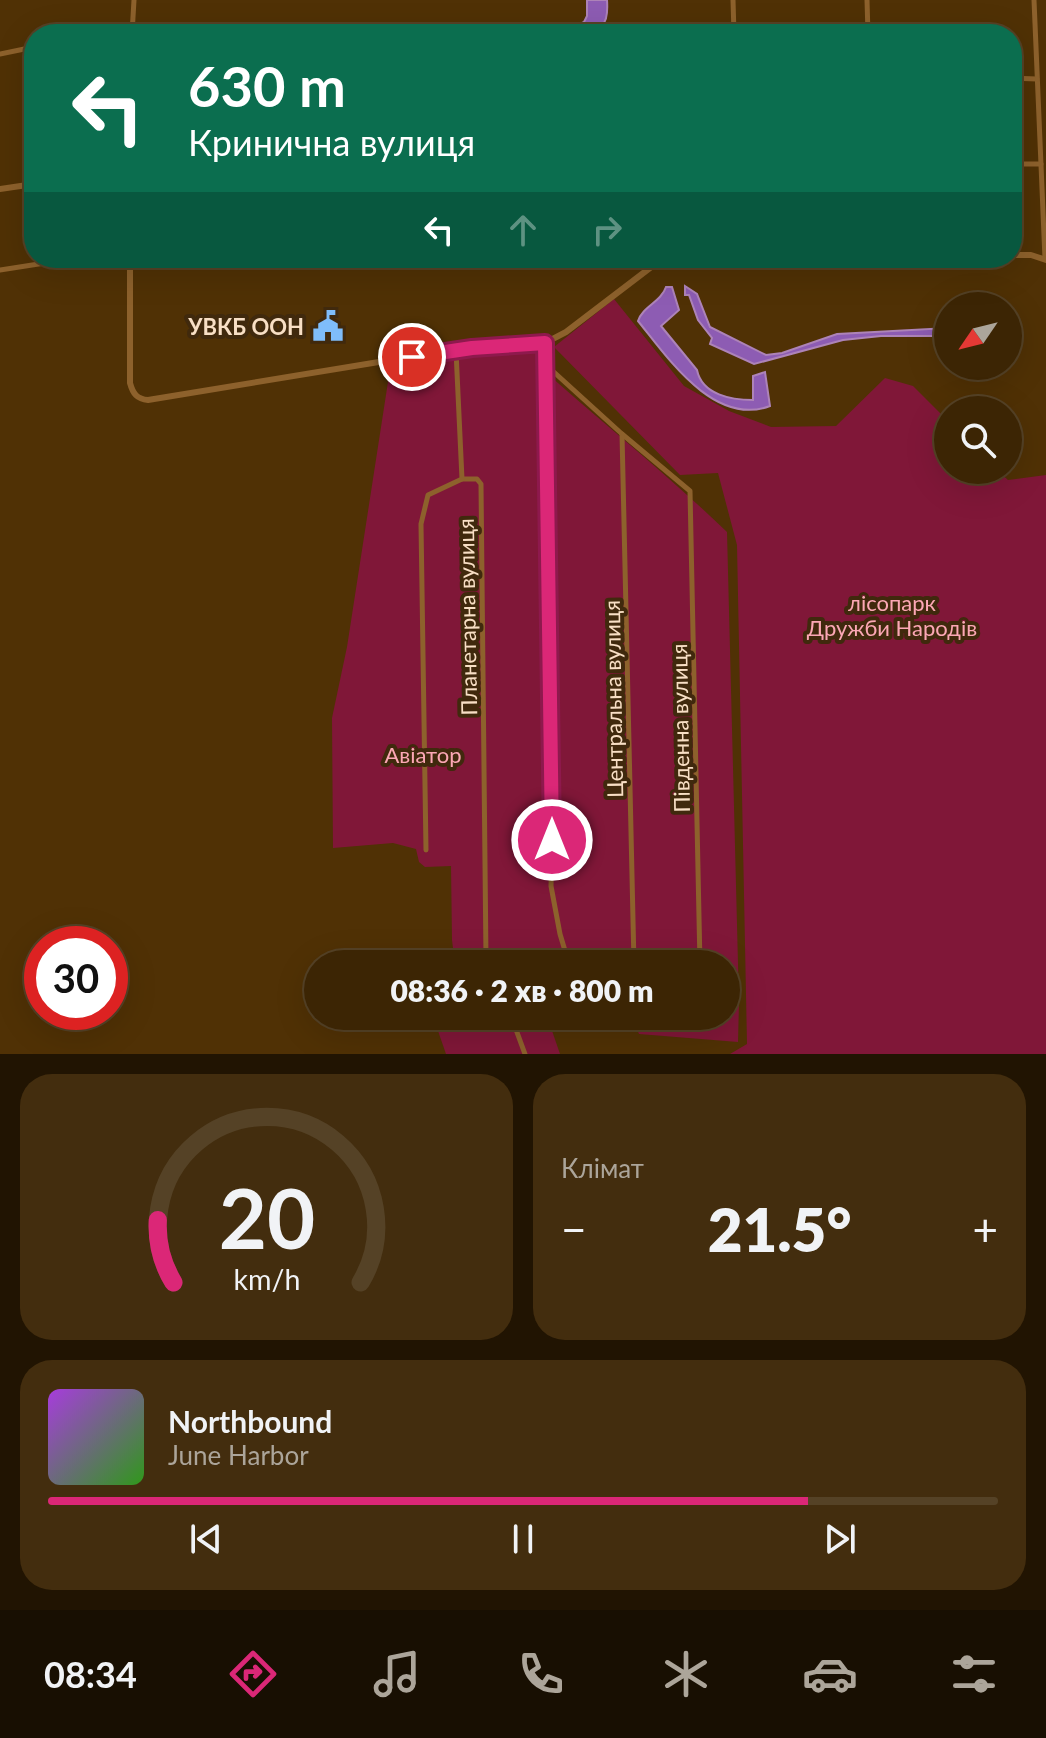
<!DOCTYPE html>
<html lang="uk">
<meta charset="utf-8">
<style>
:root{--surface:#3c2504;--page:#432d0e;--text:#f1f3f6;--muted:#aca59a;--line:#554226;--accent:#db2777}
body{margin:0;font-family:Lato,sans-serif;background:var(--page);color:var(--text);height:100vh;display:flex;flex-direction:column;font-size:30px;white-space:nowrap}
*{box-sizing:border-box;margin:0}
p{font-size:26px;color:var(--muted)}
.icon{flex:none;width:44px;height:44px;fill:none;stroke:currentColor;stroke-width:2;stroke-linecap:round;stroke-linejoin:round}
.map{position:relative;height:1054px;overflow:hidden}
.sheet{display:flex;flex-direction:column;gap:20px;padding:20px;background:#211402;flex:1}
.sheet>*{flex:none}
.banner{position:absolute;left:24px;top:24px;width:998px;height:244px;border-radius:32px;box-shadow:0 8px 32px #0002,0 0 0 2px var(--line);background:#0b6e4f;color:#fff;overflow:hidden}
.needle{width:52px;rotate:235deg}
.fabs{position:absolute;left:934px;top:292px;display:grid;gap:16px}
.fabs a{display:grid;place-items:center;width:88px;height:88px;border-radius:50%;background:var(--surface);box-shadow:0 8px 32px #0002,0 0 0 2px var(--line);font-size:40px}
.speed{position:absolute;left:24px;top:926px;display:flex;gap:16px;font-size:40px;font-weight:700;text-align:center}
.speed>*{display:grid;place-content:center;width:104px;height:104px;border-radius:50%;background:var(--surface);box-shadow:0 8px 32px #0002,0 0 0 2px var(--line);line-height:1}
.speed .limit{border:12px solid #d22;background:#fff;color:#111}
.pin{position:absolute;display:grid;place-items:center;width:68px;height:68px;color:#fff;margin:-34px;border:4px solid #fff;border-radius:50%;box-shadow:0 2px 8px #0007}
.me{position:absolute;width:88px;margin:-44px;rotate:0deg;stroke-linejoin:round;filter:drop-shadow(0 0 6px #0008)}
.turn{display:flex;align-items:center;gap:28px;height:168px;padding:0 32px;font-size:36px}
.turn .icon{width:104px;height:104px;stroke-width:2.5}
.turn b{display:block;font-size:56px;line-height:68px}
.lanes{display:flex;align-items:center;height:76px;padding:0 32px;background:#0003;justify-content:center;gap:40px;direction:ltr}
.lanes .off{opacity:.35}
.big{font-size:60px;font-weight:800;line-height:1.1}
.sheet .widget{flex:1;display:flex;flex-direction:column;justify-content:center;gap:12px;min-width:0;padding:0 28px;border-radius:32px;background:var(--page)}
.sheet .dial{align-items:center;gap:0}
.dial svg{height:208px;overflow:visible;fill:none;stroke:var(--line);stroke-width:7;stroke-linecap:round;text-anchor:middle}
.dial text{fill:var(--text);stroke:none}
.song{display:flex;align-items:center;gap:24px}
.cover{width:96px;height:96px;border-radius:12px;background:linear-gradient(135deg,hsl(280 70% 55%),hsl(110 70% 35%))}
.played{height:8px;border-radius:4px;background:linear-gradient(90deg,var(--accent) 80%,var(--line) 80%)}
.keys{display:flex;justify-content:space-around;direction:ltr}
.heat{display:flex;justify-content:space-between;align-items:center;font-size:44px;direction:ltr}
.sheet .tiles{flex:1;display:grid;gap:20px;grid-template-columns:1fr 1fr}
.widget:last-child{grid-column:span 2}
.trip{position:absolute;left:304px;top:950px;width:436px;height:80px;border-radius:40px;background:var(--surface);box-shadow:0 8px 32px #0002,0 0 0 2px var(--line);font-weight:800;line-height:80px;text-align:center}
.tab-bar{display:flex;height:128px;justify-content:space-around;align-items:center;background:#180f02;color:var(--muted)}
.tab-bar .icon{width:56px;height:56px}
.tab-bar .on{color:var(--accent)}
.tab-bar b{font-size:36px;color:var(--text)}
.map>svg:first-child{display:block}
</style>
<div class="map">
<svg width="1046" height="1054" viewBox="0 0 1046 1054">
<rect width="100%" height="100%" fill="#503105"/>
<g fill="#801738">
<path d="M614,299L684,386L729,411L771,427L836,426L885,378L913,386L948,421V470H997L1008,480L1046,475V1054H730L747,1044L737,545L718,473L680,475L554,347Z"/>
<path d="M537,343L539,366C601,422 667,474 727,532L739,1003L738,1042L639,1034L631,1016H726V964H455L452,940L451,866L425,867L419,862L416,849L393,843L333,848L332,718L347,647L390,369Z"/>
<path d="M476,1016H547L560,1054H446L437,1028Z"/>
</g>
<g fill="#8d5cb3" stroke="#ad83b8" stroke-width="2">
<path d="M587,0H607C609,28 602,29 576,31L578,25L584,22L587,16Z"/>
<path d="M685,286L697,294L710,327L766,355L782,353L837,334L948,328V336H881L843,340L754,364L710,344L712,338L698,320L689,295H685Z"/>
<path d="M666,287H672L679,310L661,326L697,370C702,395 732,400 753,400V376L765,372L770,406C714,427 668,358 638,321C643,306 661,302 666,287Z"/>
</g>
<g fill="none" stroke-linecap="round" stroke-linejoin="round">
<g stroke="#8d612c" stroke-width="5">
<path d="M733,0L734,34"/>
<path d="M867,0L868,34"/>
<path d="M1034,0L1045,259"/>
<path d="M104,34L132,29"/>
<path d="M132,34L134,0"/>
<path d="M0,54L34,47"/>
<path d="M1012,78L1037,79"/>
<path d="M31,116L34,115"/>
<path d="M1012,164H1041"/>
<path d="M0,270L77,258"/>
<path d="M545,343L553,816L551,886L560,934L569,964"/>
<path d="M545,364L622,434L690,491L700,964"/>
<path d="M622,434L634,964"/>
<path d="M462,479H477L481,484L486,958L489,964"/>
<path d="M426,850L421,524L428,495L462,479L456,351"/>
<path d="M511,1016L525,1054"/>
</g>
<g stroke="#8d612c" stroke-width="6">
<path d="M0,189L34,184"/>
<path d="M1012,255H1031L1046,260"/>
<path d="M130,258V383C133,394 137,399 148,400L391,360L472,348L545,343L566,332L663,258"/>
</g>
</g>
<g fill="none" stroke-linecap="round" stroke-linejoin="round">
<defs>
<path id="route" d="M412,357L472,348L545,343L552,840"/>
</defs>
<use href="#route" stroke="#8e194d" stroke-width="20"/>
<use href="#route" stroke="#db2777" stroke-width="14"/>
</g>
<defs>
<symbol id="civic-bare" viewBox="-9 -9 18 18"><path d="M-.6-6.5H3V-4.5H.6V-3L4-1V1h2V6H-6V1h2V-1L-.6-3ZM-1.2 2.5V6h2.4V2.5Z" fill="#7fbdfa" stroke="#40290d" stroke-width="2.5" paint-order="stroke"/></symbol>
</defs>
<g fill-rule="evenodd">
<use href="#civic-bare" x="306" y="304" width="44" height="44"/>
</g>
<g text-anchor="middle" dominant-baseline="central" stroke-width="8" stroke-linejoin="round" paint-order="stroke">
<g font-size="22" font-weight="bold" fill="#f8dfc5" stroke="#40290d" text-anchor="end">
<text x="304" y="326">УВКБ ООН</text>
</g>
<g font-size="22" fill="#fca7b5" stroke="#40290d">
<text x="892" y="602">лісопарк<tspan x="892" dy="25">Дружби Народів</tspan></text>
<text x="423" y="754">Авіатор</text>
</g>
<g font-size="22" fill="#f8dfc5" stroke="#40290d">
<text transform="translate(467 617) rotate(-91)">Планетарна вулиця</text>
<text transform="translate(613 699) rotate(-91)">Центральна вулиця</text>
<text transform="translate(680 728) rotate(-91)">Південна вулиця</text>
</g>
</g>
</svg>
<div class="fabs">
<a><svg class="needle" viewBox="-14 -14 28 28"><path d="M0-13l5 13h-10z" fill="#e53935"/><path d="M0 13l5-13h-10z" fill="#aca59a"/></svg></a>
<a><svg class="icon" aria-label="search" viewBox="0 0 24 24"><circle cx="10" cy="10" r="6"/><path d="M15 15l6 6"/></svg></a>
</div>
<div class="speed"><div class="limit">30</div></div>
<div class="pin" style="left:412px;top:357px;background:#d93025"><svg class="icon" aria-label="arrive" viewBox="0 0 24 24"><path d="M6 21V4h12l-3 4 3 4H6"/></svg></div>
<svg class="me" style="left:552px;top:840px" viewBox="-20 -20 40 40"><circle r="17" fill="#db2777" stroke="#fff" stroke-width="3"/><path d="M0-11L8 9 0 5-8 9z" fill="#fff"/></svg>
<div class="trip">08:36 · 2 хв · 800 m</div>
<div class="banner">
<div class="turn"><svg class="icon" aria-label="left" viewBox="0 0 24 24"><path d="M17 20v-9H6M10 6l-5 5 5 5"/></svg><div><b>630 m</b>Кринична вулиця</div></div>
<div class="lanes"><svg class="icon" aria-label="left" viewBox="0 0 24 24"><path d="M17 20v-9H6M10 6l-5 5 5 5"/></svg><svg class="icon off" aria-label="ahead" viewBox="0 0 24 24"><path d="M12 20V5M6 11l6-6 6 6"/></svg><svg class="icon off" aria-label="right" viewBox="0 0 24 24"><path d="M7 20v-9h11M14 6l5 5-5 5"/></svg></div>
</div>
</div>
<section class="sheet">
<div class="tiles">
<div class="widget dial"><svg viewBox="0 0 100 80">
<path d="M14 69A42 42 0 1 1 86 69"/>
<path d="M14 69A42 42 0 0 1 8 45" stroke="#db2777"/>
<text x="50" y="56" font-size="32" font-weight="700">20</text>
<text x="50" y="72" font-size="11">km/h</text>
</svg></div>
<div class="widget"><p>Клімат</p>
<div class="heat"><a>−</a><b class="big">21.5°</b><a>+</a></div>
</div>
<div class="widget">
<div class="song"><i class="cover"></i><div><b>Northbound</b><p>June Harbor</p></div></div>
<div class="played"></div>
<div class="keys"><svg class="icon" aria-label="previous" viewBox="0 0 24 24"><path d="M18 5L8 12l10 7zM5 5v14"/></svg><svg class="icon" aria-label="pause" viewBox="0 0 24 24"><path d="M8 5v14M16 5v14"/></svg><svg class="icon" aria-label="next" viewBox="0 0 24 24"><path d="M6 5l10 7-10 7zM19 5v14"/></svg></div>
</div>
</div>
</section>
<nav class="tab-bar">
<b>08:34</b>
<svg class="icon on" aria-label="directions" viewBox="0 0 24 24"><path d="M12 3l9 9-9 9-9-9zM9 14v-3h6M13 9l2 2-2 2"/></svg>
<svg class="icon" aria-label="music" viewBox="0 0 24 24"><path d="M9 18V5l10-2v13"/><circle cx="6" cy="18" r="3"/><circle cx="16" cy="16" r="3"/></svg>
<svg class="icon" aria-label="phone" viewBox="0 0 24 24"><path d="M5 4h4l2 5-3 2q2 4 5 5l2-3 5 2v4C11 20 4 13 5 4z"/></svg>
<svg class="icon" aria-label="climate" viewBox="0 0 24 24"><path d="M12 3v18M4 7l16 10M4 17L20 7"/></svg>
<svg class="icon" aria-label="car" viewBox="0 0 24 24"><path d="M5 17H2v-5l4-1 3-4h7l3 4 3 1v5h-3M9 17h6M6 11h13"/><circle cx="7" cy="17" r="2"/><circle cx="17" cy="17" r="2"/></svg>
<svg class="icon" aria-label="filters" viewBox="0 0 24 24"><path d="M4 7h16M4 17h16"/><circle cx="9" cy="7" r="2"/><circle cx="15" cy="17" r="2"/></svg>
</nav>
